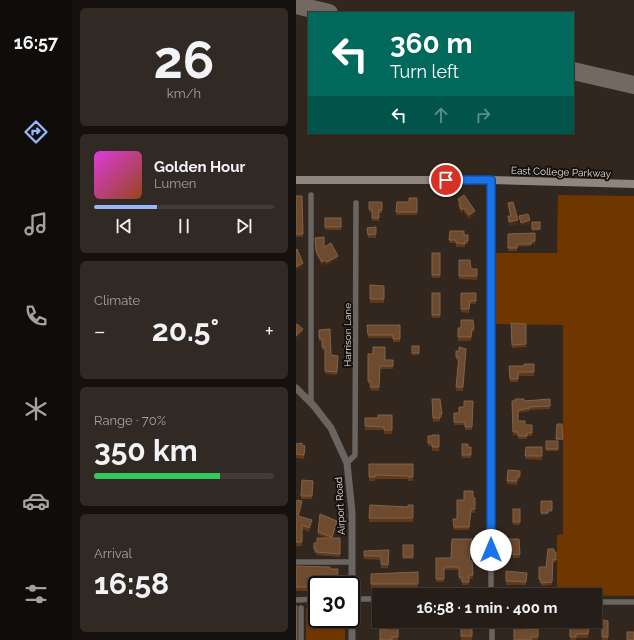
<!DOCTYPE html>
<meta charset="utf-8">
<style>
:root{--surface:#251d17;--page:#312a24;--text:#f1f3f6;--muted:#a3a2a1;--line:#423b36;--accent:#96b6fd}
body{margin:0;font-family:Raleway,sans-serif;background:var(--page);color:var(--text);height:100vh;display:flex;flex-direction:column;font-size:15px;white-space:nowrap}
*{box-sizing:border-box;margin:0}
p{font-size:13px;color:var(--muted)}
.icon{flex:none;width:22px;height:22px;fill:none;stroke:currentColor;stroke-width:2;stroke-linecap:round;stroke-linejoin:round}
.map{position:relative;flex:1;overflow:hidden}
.drawer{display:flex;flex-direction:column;gap:8px;padding:8px;background:#14100d;width:224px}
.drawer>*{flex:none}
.guide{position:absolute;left:12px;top:12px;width:266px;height:122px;border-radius:0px;box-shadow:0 1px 3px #0004,0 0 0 1px var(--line);background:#00695c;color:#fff;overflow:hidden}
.speed{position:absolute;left:12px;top:576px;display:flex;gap:8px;font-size:20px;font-weight:700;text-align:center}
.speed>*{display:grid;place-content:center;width:52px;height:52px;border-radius:50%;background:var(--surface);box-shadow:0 1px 3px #0004,0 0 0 1px var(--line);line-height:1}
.speed .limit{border:2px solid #111;border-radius:6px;background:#fff;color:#111}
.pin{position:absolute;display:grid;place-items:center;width:34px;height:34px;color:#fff;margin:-17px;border:2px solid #fff;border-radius:50%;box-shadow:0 1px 4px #0007}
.me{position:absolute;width:44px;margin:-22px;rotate:0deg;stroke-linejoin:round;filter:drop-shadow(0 0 3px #0008)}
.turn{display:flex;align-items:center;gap:14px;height:84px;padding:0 16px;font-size:18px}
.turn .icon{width:52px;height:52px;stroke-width:2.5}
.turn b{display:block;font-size:28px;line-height:34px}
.lanes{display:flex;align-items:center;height:38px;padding:0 16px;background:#0003;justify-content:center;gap:20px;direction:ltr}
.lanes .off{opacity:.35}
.big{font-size:30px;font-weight:700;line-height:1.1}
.drawer .tile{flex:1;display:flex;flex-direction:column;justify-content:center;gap:6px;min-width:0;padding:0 14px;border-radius:6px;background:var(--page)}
.drawer .dial{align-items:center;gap:0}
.dial b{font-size:52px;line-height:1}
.song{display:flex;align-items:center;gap:12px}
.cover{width:48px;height:48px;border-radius:6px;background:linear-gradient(135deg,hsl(300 70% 55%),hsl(20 70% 35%))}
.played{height:4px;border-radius:2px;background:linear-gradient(90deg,var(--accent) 35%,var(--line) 35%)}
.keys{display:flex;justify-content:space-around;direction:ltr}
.heat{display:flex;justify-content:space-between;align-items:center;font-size:22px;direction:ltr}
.charge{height:6px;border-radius:3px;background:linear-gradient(90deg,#34c759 70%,var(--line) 0)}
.trip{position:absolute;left:76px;top:588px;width:230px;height:40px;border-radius:0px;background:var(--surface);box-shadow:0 1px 3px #0004,0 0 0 1px var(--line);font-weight:700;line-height:40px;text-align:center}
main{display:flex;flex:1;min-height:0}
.dock{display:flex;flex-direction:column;width:72px;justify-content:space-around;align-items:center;background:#0f0c09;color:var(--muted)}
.dock .icon{width:28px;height:28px}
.dock .on{color:var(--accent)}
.dock b{font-size:18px;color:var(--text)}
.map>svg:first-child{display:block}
</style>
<main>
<nav class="dock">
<b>16:57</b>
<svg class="icon on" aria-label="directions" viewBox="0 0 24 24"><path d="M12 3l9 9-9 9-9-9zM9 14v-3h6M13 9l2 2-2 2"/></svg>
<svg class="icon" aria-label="music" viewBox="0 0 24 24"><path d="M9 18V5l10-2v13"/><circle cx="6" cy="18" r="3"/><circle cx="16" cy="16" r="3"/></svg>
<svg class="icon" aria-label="phone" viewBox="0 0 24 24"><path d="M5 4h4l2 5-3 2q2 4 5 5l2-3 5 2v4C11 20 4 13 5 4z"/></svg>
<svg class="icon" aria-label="climate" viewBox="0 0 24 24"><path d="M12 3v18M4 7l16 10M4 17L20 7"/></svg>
<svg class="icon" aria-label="car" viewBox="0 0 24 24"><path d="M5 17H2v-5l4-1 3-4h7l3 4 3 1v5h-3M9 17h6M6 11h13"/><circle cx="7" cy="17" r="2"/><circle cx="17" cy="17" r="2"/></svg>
<svg class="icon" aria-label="filters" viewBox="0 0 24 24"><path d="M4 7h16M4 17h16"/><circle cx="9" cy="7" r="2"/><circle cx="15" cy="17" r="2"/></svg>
</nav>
<section class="drawer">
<div class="tile dial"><b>26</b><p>km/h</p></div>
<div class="tile">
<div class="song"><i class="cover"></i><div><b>Golden Hour</b><p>Lumen</p></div></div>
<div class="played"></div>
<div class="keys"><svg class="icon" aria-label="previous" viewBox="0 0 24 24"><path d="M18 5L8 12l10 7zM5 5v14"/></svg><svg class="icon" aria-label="pause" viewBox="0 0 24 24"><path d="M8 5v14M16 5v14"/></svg><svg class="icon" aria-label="next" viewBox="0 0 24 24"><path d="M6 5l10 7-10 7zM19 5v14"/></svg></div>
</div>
<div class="tile"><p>Climate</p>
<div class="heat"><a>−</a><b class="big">20.5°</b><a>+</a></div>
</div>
<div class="tile"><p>Range · 70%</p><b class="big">350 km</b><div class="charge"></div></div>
<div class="tile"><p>Arrival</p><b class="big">16:58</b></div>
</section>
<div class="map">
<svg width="338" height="640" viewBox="0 0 338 640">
<rect width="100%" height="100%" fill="#31271f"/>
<g fill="#6f3600">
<path d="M262,195L338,196V596L261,595V535L267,534V325L200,324L199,253H261Z"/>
<path d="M10,608H21V619H49V640H10Z"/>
</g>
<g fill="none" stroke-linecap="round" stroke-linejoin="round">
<g stroke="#726962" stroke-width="18">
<path d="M0,5L33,13"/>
<path d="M277,71L338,85"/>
</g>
<g stroke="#6b6561" stroke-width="5.5">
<path d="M15,195V403"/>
<path d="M51,463L59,455L60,203"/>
<path d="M0,562H56"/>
<path d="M195,595V180"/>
<path d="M55,599H83"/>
<path d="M0,600L21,599"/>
<path d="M299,602H338"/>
<path d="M5,608V640"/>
<path d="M196,621V640"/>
</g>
<path stroke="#6b6561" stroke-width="7" d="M0,388L18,406L35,428L51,463L56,512V640"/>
<path stroke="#908680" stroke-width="8" d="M0,180H195L338,184"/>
</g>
<g fill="#60391a">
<path d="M0,196H6L7,237H0Z"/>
<path d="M121,198V215H100L101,202H113Z"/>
<path d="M162,199L179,215L173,219L168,212L166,213L163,209V205L162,203Z"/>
<path d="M73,202H86V213H83V221H76V212H73Z"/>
<path d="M212,203L222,224L213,226L212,216H214L212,207Z"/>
<rect x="29" y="218" width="16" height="12"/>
<path d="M236,222H244V230L236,231Z"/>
<path d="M71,228L80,234V238H72Z"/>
<path d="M154,231L168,235H172V244H169V247H160V243H153Z"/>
<path d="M239,233V244H235V246L221,247V251H212V234Z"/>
<path d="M19,238L28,247L42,259L31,265L29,263L26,265L20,254Z"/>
<rect x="136" y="253" width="8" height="25"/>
<path d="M163,260L175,269H181V280L163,279Z"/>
<path d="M74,285L88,286V303H74Z"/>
<rect x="136" y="293" width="8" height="25"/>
<path d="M165,293H180V304H174L173,313L165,312Z"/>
<path d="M177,320L178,332H176L175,341H162V328H165Z"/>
<path d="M215,323L230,344V347L216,348Z"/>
<path d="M71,325H104V342H97V338H72Z"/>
<path d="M23,330L35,355L42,356L41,375L29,374V350H26V341H23Z"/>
<rect x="116" y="346" width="7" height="9"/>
<path d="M170,349L167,391H160L162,361L160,360V357L163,351Z"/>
<path d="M72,354L89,360H97V369H84L83,391L74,390L75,384H72Z"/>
<path d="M238,364V376H222V382H214L213,366H228Z"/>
<path d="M136,399L146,414V418H144V421L137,422Z"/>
<path d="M254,399V409L234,410V411L222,413V421L236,428V436H231V439H222V435H217L216,401H228Z"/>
<path d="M177,401L176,430H169V425H158V413H163L168,407Z"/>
<path d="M96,415V434H88V430H69V418H82Z"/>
<path d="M261,424H266L267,440H260Z"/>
<path d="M143,435V451H136V446H132V436H136Z"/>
<rect x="250" y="441" width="12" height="10"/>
<path d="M0,444L6,445L9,449L8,459L0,458Z"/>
<path d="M166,444L172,447H175V458H166Z"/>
<path d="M230,447H246V460L229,459Z"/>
<path d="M73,464H117V481H112V479H79V481H73Z"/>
<path d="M212,470L224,471V479H221V485L211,484Z"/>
<path d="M6,480L17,481L16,499H5Z"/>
<path d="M177,497L179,498V513H175L173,530H158L157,522L161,519L168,500Z"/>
<path d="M245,501H256V512H252V514L245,515Z"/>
<path d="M0,504L6,505L3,516L16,524L13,532L6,529V546H0Z"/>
<path d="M117,505V522H73V518Z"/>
<rect x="217" y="509" width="7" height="16"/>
<path d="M41,524L36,538H44V557L20,555V553H18V543H21L31,538L22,535V532Z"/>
<path d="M209,539H223L224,558H217V551H209Z"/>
<path d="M176,542L174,561H176L177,579H173V585H166V580H163V570H148V582H140V558H155Z"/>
<rect x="107" y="545" width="10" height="14"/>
<path d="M93,550L92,568H85V560L68,559V551Z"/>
<path d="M258,552H260V562H257L256,585L245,586V582H243V567H250Z"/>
<path d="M0,566L34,569L42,585H21V586L13,587V591H0Z"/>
<path d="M210,571L231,573L230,585H210Z"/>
<path d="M122,572V588H75V574Z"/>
<path d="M306,620L312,621V640H306Z"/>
<path d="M102,621V640H84L92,630Z"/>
<rect x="165" y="621" width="11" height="19"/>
<path d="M274,627H293L292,638H280V640H274Z"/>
<path d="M228,629H242V640H218Z"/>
</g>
<g fill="#472b14">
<path d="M168,208V212L166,213V210Z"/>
<path d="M179,211V215L173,219V215Z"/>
<path d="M222,220V224L213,226V222Z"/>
<path d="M234,220V224L225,226V223Z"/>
<path d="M42,256V259L31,265V262Z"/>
<path d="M29,260V263L26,265V262Z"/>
<path d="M7,263V267L0,270V267Z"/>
<path d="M7,329V332L0,339V336Z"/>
<path d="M6,501V505L2,520V516Z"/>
<path d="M16,520V524L13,532V528Z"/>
<path d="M41,521V524L36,540V537Z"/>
</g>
<g fill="#6e4b2f" stroke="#816249">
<path d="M168,195L179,211L173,215L168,208L166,210L163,205L165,204L162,199Z"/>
<path d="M0,196H6L7,234H0Z"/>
<path d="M113,198H121V212H100L101,202H113Z"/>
<path d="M73,202H86V210H83V218H76V210L73,209Z"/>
<path d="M217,202L222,220L213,222L212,216H215L212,203Z"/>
<path d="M232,214L234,220L225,223L223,216Z"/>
<rect x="29" y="218" width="16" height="9"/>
<rect x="236" y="222" width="8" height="7"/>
<path d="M80,227V234L72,235L71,228Z"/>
<path d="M154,231H168V235H172V241H169V244L160,243V240H153Z"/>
<path d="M239,233V241H235V244H221V248H212V234Z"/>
<path d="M28,237V247L35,243L42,256L31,262L29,260L26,262L20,251L19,238Z"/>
<path d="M1,249L7,263L0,267V250Z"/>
<rect x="136" y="253" width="8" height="22"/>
<path d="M163,260H174L175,269H181V276H163Z"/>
<path d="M74,285L88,286V299H74Z"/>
<rect x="136" y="293" width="8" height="22"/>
<path d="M165,293H180V301H174L173,309H165Z"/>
<path d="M165,320H177L178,329H176L175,337H162V328H165Z"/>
<path d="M215,323L230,324V344L216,345Z"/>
<path d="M1,324L7,329L0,336V325Z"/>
<path d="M71,325H104V339H97V335H72Z"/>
<path d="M34,329L35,355L42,356L41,372L29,371V347H26V338H23V330Z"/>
<rect x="116" y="346" width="7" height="7"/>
<path d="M77,347H89V360H97V366H84L83,387H74L75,381H72V354H77Z"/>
<path d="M163,347L170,349L167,387H160L163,357H160V351H163Z"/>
<path d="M228,364H238V372H222V379H214L213,366H228Z"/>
<path d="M136,399H144L146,414H144V418H137Z"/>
<path d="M219,399H228V401L254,399V406L233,407L234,408L222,410V421H229V425H236V433H231V436H222V432H217L216,401H219Z"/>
<path d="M168,401H177L176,427H169V422H158V413H163V407H168Z"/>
<path d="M82,415H96V430H88V427L69,426V418H82Z"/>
<path d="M261,424H266L267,439H260Z"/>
<path d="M136,435H143V447H136V443H132V436H136Z"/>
<rect x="250" y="441" width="12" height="8"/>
<path d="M6,443V445L9,446L8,455L0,454V444Z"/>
<path d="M166,444H172V447H175V455H166Z"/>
<path d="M230,447H246V456H229Z"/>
<path d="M73,464H117V477H112V476L79,475V477H73Z"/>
<path d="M212,470L224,471V476H221V481H211Z"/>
<path d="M6,480L17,481L16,496H5Z"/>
<path d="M168,491H177V497L179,498V509H175L173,527H158L157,519H161V500H168Z"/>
<path d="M1,500L6,501L2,516L16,520L13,528L6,525V542H0V504Z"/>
<path d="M245,501H256V510H252V513H245Z"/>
<path d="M74,505L112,507V505H117V518H73Z"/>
<rect x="217" y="509" width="7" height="13"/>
<path d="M24,514L41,521L36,537L22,532Z"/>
<path d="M21,538H44V554L20,552V549H18V543H21Z"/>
<path d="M156,539H176L173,561H176L177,575H173V582H166V577H163V567H148V579H140V558H155Z"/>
<path d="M209,539H223L224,554L217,555V548H209Z"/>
<rect x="107" y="545" width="10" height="12"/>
<path d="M252,549H258V552H260V560L257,559L256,582L245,583V579H243V567H250Z"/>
<path d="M93,550L92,565L85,564V556H68V551Z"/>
<path d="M0,566L34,567V569H42L41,585H26V582L13,583V587H0Z"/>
<path d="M210,571L231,573L230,582L210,581Z"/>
<path d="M122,572V584H75V574Z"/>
<rect x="0" y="606" width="1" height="34"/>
<path d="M306,620L312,621V637H306Z"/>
<path d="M92,621H102V637H96V640H84V629L92,630Z"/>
<rect x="165" y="621" width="11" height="15"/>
<path d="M218,621H228V629H242V637H235V640H218Z"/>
<path d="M277,622H285L284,627H293L292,634H280V637H274V627H277Z"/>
<rect x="331" y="632" width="7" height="8"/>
</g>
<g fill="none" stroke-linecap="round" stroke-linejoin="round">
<defs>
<path id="route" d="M150,180H195V550"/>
</defs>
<use href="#route" stroke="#114b97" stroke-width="10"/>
<use href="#route" stroke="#1a73e8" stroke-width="7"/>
</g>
<g text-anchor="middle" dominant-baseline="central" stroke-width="4" stroke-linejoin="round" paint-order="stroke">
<g font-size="10" fill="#e4dcd7" stroke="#16110d">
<text transform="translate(265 172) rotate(2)">East College Parkway</text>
<text transform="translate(51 335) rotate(-90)">Harrison Lane</text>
<text transform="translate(44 506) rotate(-93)">Airport Road</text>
</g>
</g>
</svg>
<div class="speed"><div class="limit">30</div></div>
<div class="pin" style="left:150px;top:180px;background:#d93025"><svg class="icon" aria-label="arrive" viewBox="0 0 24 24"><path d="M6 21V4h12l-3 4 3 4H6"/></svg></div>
<svg class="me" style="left:195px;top:550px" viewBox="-20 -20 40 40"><circle r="19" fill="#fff"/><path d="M0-13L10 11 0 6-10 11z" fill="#1a73e8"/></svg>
<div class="trip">16:58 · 1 min · 400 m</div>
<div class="guide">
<div class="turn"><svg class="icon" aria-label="left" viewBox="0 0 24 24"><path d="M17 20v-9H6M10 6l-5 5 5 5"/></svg><div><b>360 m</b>Turn left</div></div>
<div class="lanes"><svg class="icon" aria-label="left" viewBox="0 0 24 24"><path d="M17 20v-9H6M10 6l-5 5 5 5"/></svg><svg class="icon off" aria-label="ahead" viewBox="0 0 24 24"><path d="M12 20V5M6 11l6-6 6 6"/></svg><svg class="icon off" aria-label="right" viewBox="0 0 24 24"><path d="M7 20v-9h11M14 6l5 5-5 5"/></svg></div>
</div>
</div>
</main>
